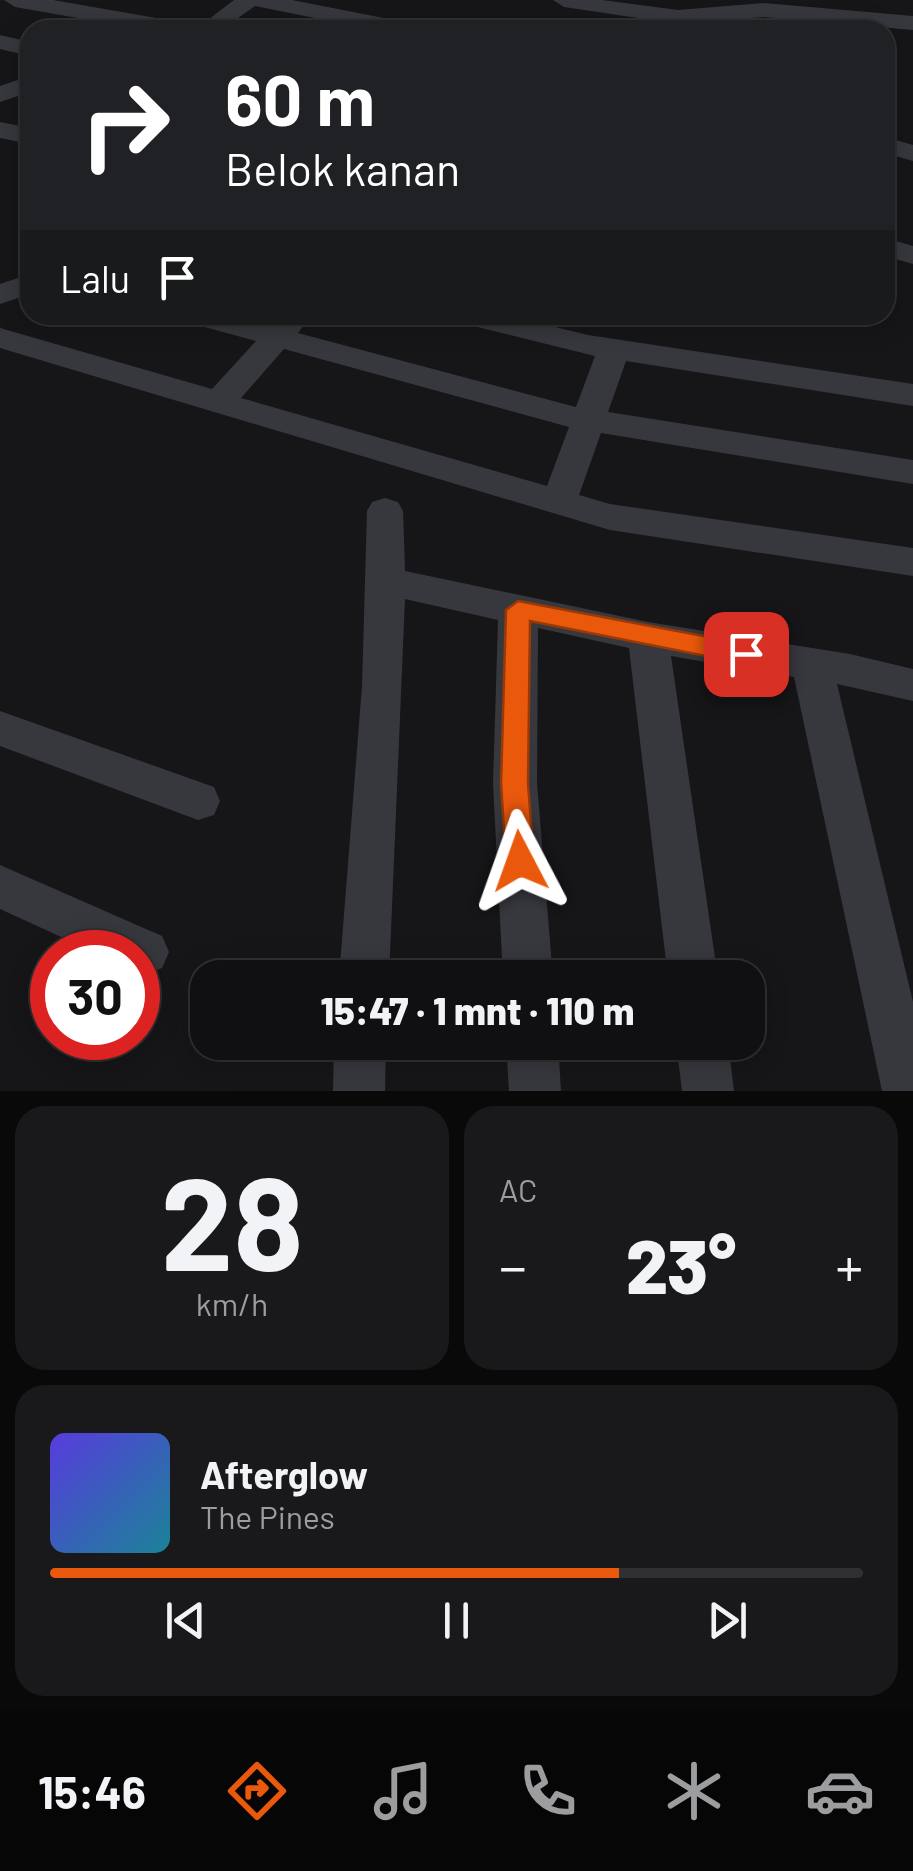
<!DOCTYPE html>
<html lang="id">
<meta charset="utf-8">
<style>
:root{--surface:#101012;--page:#19191b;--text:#f1f3f6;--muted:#9c9d9f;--line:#303032;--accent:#ea580c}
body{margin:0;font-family:Barlow,sans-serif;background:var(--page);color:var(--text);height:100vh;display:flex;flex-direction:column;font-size:38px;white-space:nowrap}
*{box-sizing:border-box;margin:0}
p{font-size:32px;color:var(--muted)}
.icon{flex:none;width:55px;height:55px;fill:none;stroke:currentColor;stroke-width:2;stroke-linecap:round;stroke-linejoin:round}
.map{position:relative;height:1091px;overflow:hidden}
.details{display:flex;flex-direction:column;gap:15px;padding:15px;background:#09090a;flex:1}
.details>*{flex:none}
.guide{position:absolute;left:20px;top:20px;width:875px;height:305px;border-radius:30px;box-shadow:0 5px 25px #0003,0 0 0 2px var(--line);background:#202124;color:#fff;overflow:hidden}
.speed{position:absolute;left:30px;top:930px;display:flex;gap:20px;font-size:50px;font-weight:700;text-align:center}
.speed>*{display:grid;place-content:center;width:130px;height:130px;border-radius:50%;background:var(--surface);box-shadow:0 5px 25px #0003,0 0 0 2px var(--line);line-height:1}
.speed .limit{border:15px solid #d22;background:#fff;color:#111}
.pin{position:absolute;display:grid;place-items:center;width:85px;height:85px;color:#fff;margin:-42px;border-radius:20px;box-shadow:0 5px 15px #0006}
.me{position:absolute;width:110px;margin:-55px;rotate:356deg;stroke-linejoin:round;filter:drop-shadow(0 0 8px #0008)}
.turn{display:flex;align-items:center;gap:35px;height:210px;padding:0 40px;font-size:45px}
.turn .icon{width:130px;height:130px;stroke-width:2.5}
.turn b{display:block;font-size:70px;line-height:85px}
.then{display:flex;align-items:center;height:95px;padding:0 40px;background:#0003;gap:20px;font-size:38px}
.big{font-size:75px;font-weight:800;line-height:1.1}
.details .tile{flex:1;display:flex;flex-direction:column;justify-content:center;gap:15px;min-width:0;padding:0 35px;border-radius:30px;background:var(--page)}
.details .dial{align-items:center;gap:0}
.dial b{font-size:130px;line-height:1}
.song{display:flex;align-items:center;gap:30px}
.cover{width:120px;height:120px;border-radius:15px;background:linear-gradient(135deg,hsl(250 70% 55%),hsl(190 70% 35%))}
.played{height:10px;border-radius:5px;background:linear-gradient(90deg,var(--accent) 70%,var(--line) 70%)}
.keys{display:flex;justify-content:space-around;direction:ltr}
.heat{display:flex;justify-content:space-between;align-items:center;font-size:55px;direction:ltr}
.details .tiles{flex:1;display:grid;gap:15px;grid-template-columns:1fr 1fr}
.tile:last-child{grid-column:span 2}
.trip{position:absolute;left:190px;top:960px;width:575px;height:100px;border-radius:30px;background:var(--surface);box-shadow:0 5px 25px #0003,0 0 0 2px var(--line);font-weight:800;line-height:100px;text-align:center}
.menu{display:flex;height:160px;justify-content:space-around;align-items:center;background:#060607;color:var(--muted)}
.menu .icon{width:70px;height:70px}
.menu .selected{color:var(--accent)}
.menu b{font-size:45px;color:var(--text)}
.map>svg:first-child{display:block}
</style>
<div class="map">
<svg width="913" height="1091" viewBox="0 0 913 1091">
<rect width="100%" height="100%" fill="#161618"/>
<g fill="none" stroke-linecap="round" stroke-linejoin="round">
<g fill="#37383d" fill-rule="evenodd">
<path d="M4,0H53L185,23L196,29L234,0H292L409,23L420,30H375L255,6L221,30H146L15,7Z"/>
<path d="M553,0H602L678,10L764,3L913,16V30L764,17L678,24L564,7Z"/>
<path d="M0,35L30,42V56L0,49Z"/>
<path d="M30,76V92L0,102V86Z"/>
<path d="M0,122L30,128V144L0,138Z"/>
<path d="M885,137L913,145V161L885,153Z"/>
<path d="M885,238L913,246V264L885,256Z"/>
<path d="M30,274V294L0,304V284Z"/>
<path d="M181,315H232L270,325L279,315H302L307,321L298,333L576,407L595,356L457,322L452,315H506L588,335L913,384V406L626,361L608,412L913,460V484L601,433L579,495L610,504L913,548V576L610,530L0,348V328L212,389L256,341L186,322ZM284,349L569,427L547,486L241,398Z"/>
<path d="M385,498L398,502L403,511L405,571L648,622L850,654L913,669V701L837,684L913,1002V1091H882L794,677L671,656L718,978H668L629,648L538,628L537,783L553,978H503L493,783L498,620L405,599L389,978H339L362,686L367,511L372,502Z"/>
<path d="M0,711L214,787L220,801L214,815L198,820L0,746Z"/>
<path d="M0,865L162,936L169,952L162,968L145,975L138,972V952H94L0,909Z"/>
<path d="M334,1042H386L385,1091H333Z"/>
<path d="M506,1042H558L561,1091H509Z"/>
<path d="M676,1042H728L734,1091H682Z"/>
</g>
</g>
<path fill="#ea580c" stroke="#983908" stroke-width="2.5" d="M518,601L746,644L755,647L759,654L755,661L746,664L530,621L528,783L534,861L530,870L520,874L510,870L506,861L501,783L506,610Z"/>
</svg>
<div class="speed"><div class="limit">30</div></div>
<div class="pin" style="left:746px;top:654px;background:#d93025"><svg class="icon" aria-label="arrive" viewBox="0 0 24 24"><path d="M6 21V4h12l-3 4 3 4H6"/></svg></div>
<svg class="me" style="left:520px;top:861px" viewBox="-20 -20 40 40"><path d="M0-17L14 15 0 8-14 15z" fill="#ea580c" stroke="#fff" stroke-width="4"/></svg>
<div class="trip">15:47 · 1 mnt · 110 m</div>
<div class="guide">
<div class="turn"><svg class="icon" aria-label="right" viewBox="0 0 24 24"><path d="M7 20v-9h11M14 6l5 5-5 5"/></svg><div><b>60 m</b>Belok kanan</div></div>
<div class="then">Lalu<svg class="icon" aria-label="arrive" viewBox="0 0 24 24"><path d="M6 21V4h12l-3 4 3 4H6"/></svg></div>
</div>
</div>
<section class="details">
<div class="tiles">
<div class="tile dial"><b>28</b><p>km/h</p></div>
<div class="tile"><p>AC</p>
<div class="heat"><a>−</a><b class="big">23°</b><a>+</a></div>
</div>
<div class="tile">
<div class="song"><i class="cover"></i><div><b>Afterglow</b><p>The Pines</p></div></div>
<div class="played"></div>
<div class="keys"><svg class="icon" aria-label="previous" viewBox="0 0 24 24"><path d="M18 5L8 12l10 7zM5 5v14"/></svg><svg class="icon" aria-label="pause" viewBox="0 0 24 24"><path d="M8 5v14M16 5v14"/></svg><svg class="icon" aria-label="next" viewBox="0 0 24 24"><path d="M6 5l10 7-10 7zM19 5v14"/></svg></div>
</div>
</div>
</section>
<nav class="menu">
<b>15:46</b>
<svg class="icon selected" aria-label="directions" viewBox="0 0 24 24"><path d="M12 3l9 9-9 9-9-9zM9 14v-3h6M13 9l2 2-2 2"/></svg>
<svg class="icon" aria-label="music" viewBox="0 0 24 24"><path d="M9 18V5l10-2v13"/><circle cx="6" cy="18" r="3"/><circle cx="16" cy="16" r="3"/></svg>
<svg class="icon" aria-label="phone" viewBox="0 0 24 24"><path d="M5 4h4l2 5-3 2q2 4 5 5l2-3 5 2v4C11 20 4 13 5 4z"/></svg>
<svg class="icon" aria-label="climate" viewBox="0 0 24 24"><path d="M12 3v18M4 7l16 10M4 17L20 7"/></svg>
<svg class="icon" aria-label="car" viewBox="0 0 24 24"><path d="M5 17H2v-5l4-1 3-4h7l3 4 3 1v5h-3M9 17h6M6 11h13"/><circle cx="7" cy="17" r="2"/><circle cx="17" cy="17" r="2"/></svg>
</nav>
